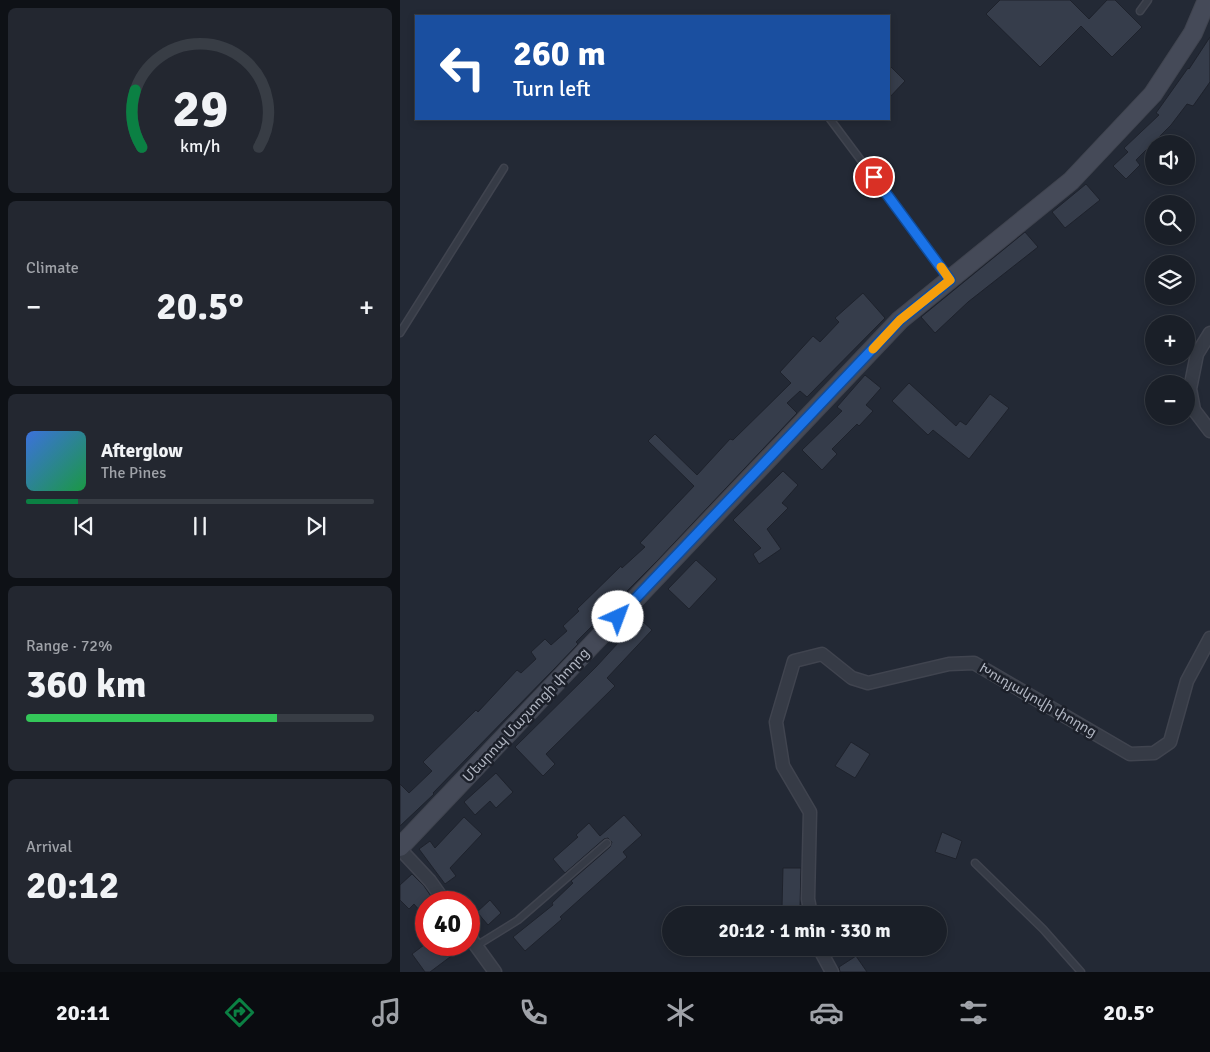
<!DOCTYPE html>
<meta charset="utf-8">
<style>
:root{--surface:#1a1f28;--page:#232730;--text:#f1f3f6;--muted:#9fa2a8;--line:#383d45;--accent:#0b8043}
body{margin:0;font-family:Signika,"Noto Sans Armenian",sans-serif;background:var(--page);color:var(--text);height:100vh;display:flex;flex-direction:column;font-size:19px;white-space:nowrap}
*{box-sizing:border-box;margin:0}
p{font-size:16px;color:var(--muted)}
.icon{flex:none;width:28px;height:28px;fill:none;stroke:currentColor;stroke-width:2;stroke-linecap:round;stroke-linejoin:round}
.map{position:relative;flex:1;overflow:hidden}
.panel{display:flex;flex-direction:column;gap:8px;padding:8px;background:#0e1116;width:400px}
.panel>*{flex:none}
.hud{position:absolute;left:15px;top:15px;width:475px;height:105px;border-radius:0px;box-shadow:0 2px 8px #0003,0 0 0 1px var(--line);background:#1a4fa0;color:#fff;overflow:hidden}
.buttons{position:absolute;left:745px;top:135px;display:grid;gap:10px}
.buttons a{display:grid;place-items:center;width:50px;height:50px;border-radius:50%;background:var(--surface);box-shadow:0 2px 8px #0003,0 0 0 1px var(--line);font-size:25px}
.speed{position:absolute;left:15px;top:891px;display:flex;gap:10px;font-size:25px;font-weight:700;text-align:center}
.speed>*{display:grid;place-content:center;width:65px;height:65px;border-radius:50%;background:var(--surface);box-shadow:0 2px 8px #0003,0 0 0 1px var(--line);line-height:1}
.speed .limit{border:8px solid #d22;background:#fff;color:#111}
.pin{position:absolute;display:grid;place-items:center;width:42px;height:42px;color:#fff;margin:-21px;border:2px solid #fff;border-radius:50%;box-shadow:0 1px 5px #0007}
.me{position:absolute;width:55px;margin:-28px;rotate:43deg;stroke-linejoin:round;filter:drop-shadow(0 0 4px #0008)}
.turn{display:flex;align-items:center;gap:18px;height:105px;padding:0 15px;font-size:22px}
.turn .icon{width:65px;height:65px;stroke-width:2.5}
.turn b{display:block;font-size:35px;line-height:42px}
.big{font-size:38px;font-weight:800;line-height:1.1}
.panel .tile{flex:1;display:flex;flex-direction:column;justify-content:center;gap:8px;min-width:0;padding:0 18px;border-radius:8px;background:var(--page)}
.panel .dial{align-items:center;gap:0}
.dial svg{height:130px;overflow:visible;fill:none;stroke:var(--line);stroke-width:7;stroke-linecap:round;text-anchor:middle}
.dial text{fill:var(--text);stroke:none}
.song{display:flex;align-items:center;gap:15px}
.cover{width:60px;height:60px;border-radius:8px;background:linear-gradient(135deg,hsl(220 70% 55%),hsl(140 70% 35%))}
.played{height:5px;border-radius:2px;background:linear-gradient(90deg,var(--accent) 15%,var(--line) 15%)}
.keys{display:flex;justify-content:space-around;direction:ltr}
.heat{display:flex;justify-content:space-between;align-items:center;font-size:28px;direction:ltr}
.charge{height:8px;border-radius:4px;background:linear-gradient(90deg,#34c759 72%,var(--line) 0)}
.trip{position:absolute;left:262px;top:906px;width:285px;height:50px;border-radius:25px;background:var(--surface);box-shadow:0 2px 8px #0003,0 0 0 1px var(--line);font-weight:800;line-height:50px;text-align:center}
.tab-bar{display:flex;height:80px;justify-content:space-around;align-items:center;background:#0a0c10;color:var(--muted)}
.tab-bar .icon{width:35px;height:35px}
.tab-bar .on{color:var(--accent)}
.tab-bar b{font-size:22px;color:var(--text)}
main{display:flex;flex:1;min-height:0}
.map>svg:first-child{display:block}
</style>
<main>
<section class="panel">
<div class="tile dial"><svg viewBox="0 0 100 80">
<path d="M14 69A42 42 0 1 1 86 69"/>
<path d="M14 69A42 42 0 0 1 10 34" stroke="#0b8043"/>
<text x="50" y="56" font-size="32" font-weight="700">29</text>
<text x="50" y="72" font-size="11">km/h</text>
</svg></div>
<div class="tile"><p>Climate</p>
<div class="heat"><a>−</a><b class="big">20.5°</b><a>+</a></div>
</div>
<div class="tile">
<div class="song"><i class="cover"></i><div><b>Afterglow</b><p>The Pines</p></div></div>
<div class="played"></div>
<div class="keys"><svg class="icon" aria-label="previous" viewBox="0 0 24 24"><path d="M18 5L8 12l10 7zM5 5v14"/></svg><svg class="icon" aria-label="pause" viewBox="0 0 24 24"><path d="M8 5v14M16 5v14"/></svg><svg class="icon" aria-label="next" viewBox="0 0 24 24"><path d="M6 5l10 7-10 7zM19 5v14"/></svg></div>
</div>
<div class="tile"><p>Range · 72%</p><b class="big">360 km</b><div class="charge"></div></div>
<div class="tile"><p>Arrival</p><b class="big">20:12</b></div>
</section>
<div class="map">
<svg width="810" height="972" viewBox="0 0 810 972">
<rect width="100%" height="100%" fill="#232935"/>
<g fill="#363d4b" stroke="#1e222c">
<path d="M600,0H670L689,19L707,0H715L742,27L712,57L681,26L640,67L586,14Z"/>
<path d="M810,37V82L793,106L787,104L771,125L736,160L740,165L726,179L713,166L728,152L724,148L759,115L756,113L788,68L789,69Z"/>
<path d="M489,65L505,81L489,98Z"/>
<path d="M686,184L700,200L665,228L652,212Z"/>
<path d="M625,232L638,247L568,302L535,333L521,317Z"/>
<path d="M463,293L485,318L407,397L400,391L387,403L397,413L258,560L176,642L178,644L155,668L33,793L34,794L0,826V784L9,793L32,771L23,762L76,710L78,712L117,670L121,673L136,659L131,652L145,639L151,645L167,631L163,626L179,611L177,609L221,566L222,568L245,547L240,543L294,486L248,441L255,434L297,475L330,439L333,440L391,383L380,372L413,336L420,342L439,322L435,318Z"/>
<path d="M465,375L481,388L466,405L473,411L459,426L457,424L432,449L437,454L422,470L402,450L442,411L437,407Z"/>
<path d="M509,383L556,426L560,421L566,425L590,394L609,408L569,459L533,430L528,435L492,401Z"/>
<path d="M383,471L398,485L382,503L388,508L367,529L381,549L359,564L353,554L361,548L333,520Z"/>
<path d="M296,560L317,579L289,609L268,589Z"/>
<path d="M240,619L252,630L207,678L215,686L146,754L155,764L143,776L115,747L196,667Z"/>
<path d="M451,742L470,754L455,778L435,766Z"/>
<path d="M96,773L113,792L96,808L90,801L75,815L64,802Z"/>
<path d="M224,815L242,835L223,852L227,857L160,917L162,919L125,951L113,937L153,905L152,903L173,883L171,881L210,847L212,842L208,838L204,839L165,873L153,859L178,837L176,835L189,823L200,836Z"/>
<path d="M64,817L82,834L50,868L56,876L45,884L19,849L30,841L35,848Z"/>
<path d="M542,832L562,841L556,859L535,852Z"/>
<path d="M383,868H401L400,907H382Z"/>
<path d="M12,874L24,886L35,902H26V918L14,904L9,909L0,900V885Z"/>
<path d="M90,900L101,913L88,925L77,912Z"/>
<path d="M24,945H48L54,954L30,972H25L12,954Z"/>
<path d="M456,956L467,972H440L439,967Z"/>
</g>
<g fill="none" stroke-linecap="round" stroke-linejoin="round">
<defs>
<g id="lane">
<path d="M740,11L748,0"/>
<path d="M430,119L550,279"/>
<path d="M0,333L104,168"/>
<path d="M575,863L643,929L681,972"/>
<path d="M76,946L118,920L207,843"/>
</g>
<g id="street">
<path d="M810,333L797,354L790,389L794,410L810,431"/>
<path d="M0,849L30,881L45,902"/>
<path d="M411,915L408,899L410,812L383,766L376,722L394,661L422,654L452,678L468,683L549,664L574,663L730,754L754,753L770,742L787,681L810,638"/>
<path d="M69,936L95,972"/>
<path d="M419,948L432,972"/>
</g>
<path id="secondary" d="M0,847L500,320L671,181L753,94L793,33L807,0"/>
</defs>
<use href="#lane" stroke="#40444f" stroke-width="9"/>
<use href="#street" stroke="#40444f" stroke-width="15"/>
<use href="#secondary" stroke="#40444f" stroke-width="20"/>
<use href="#lane" stroke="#363b46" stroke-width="6"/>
<use href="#street" stroke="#363b46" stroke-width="12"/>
<use href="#secondary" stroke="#454a58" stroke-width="18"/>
</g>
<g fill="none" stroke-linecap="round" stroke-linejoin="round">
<defs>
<path id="route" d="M218,617L500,320L550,280L474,177"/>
</defs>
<use href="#route" stroke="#114b97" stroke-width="12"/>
<use href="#route" stroke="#1a73e8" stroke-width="9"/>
<path stroke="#f59e0b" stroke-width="9" d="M473,349L500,320L550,280L541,267"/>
</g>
<g text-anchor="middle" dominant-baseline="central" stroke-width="5" stroke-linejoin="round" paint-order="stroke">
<g font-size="14" fill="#b1b6c2" stroke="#1c202a">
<text transform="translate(638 700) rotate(30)">Խուդյակովի փողոց</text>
<text transform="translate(126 715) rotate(-47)">Մեսրոպ Մաշտոցի փողոց</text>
</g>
</g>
</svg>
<div class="buttons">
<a><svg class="icon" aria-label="sound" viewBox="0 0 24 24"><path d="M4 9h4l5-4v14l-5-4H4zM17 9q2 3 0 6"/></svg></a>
<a><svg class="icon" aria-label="search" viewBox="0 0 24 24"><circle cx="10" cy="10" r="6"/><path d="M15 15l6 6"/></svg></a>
<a><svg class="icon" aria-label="layers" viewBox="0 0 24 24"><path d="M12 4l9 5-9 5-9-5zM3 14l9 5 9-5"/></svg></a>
<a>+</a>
<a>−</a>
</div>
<div class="speed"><div class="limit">40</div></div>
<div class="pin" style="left:474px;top:177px;background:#d93025"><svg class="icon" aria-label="arrive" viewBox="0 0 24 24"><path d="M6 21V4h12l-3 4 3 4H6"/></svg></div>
<svg class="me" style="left:218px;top:617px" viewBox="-20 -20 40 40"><circle r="19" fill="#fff"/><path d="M0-13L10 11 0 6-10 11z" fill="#1a73e8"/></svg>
<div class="trip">20:12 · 1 min · 330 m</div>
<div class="hud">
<div class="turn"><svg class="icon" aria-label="left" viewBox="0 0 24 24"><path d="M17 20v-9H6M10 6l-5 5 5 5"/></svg><div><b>260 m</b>Turn left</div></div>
</div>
</div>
</main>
<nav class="tab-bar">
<b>20:11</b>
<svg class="icon on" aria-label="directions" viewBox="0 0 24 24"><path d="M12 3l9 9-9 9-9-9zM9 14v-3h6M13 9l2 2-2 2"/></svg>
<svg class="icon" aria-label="music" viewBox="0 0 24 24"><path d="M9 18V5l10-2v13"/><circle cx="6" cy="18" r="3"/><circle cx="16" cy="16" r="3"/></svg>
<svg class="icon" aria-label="phone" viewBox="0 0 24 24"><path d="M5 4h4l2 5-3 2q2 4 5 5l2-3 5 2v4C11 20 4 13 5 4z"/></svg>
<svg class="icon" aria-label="climate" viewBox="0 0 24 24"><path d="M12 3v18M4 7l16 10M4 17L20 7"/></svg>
<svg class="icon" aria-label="car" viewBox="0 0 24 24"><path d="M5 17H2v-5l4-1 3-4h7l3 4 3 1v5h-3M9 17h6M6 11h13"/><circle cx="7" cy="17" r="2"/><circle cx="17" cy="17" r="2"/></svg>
<svg class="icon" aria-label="filters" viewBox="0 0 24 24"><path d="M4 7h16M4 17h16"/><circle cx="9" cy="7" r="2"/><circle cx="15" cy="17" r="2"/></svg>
<b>20.5°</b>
</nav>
